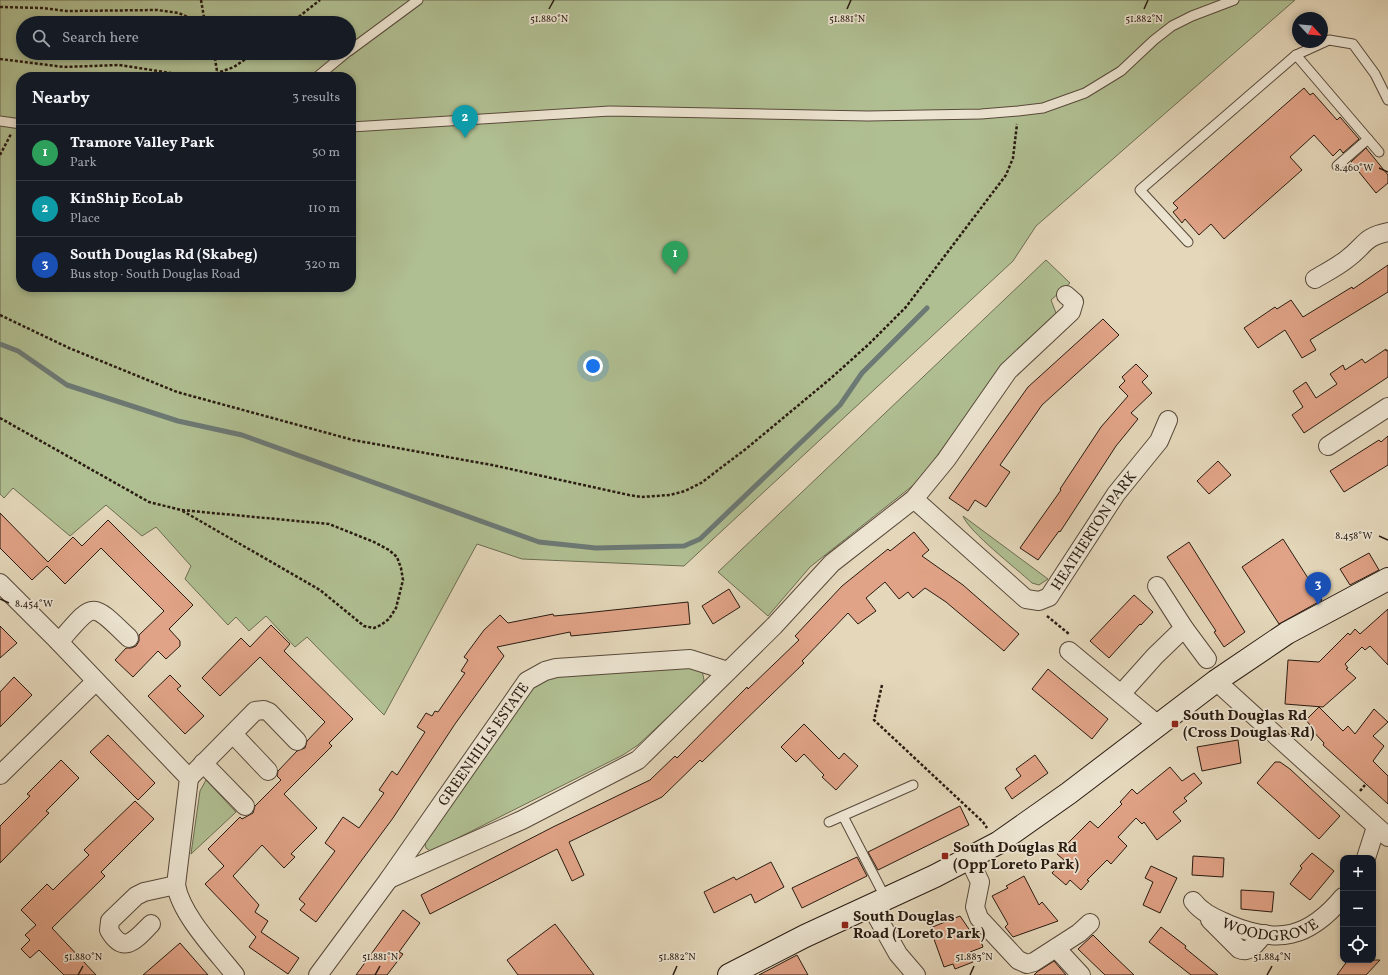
<!DOCTYPE html>
<html lang="en">
<head>
<meta charset="utf-8">
<style>
  body { margin:0; font-family:Vollkorn,serif; background:#20242c; color:#f1f3f6 }
  .controls { position:absolute; right:12px; bottom:12px; display:grid; overflow:hidden; border-radius:8px; box-shadow:0 2px 6px #0003 }
  .controls button { width:36px; height:36px; display:grid; place-items:center; padding:0; border:0; border-bottom:1px solid #363941; background:#171b24; color:#f1f3f6; font:20px sans-serif }
  .compass { position:absolute; left:1292px; top:12px; width:36px; height:36px; border-radius:50%; background:#171b24; box-shadow:0 2px 6px #0003; rotate:116deg }
  .you { position:absolute; left:593px; top:366px; width:14px; height:14px; margin:-10px; border:3px solid #fff; border-radius:50%; background:#1a73e8; box-shadow:0 0 0 6px #1a73e833 }
  .badge { display:grid; place-items:center; width:26px; height:26px; border-radius:50%; background:#2563eb; color:#fff; font-size:13px; font-weight:700 }
  .pin { position:absolute; translate:-50% -33px; filter:drop-shadow(0 1px 2px #0008) }
  .pin::after { content:''; position:absolute; top:21px; width:14px; height:12px; background:inherit; clip-path:polygon(0 0,100% 0,50% 100%) }
  .list { margin:0; padding:0; list-style:none }
  h2 { display:flex; justify-content:space-between; align-items:center; height:52px; margin:0; padding:0 16px; font-size:17px }
  h2 small { font-size:13px; font-weight:400; color:#9ea1a6 }
  .list li { display:grid; grid-template-columns:26px 1fr auto; gap:12px; align-items:center; box-sizing:border-box; height:56px; padding:0 16px; border-top:1px solid #363941 }
  .list b { display:block; font-size:15px; white-space:nowrap }
  .list p { margin:0; font-size:13px; white-space:nowrap; color:#9ea1a6 }
  .list em { font-size:13px; font-style:normal; color:#9ea1a6 }
  .icon { flex:none; width:22px; height:22px; fill:none; stroke:currentColor; stroke-width:2; stroke-linecap:round; stroke-linejoin:round }
  .map { position:relative; flex:none; width:1388px; height:975px; overflow:hidden }
  .search { position:absolute; background:#171b24; box-shadow:0 2px 6px #0003; left:16px; top:16px; width:340px; height:44px; display:flex; align-items:center; gap:10px; box-sizing:border-box; padding:0 14px; border-radius:22px; color:#9ea1a6; font-size:15px }
  .panel { position:absolute; background:#171b24; box-shadow:0 2px 6px #0003; left:16px; top:72px; width:340px; height:220px; border-radius:16px }
  .map>svg:first-child { display:block }
  .green { fill:#b0bf92; stroke:#6c6d52; fill-rule:evenodd }
  .lines { fill:none; stroke-linecap:round; stroke-linejoin:round }
  .stream { stroke:#6c7975; stroke-width:5 }
  .building { fill:#e1a387; stroke:#291b11 }
  .lane-casing { stroke:#584a3b; stroke-width:11 }
  .street-casing { stroke:#584a3b; stroke-width:20 }
  .secondary-casing { stroke:#291b11; stroke-width:24 }
  .path { stroke:#291b11; stroke-width:2.5; stroke-dasharray:3 2; stroke-linecap:butt }
  .lane { stroke:#ede5d2; stroke-width:9 }
  .street { stroke:#ede5d2; stroke-width:18 }
  .secondary { stroke:#ede5d2; stroke-width:22 }
  .ticks { fill:none; stroke:#291b11; stroke-width:1.5 }
  .poi-dot { fill:#8f2418; stroke:#ede5d2; stroke-width:1.5 }
  .labels { text-anchor:middle; stroke-width:3.5; stroke-linejoin:round; paint-order:stroke }
  .street-label { font-size:15px; fill:#291b11; stroke:#ede5d2 }
  .poi-label { font-size:15px; font-weight:bold; fill:#291b11; stroke:#ede5d2; text-anchor:start }
  .ticks-label { font-size:10px; text-anchor:middle; fill:#291b11; stroke:#ede5d2; stroke-width:3.5; stroke-linejoin:round; paint-order:stroke }
</style>
</head>
<body>
<div class="map">
<svg width="1388" height="975" viewBox="0 0 1388 975">
  <rect width="100%" height="100%" fill="#e4d7ba"/>
  <filter id="stains"><feTurbulence type="fractalNoise" baseFrequency=".005" numOctaves="4"/><feColorMatrix values="0 0 0 0 .2 0 0 0 0 .09 0 0 0 0 .02 0 0 0 .5 -.17"/></filter>
  <radialGradient id="worn" r=".72"><stop offset=".6" stop-color="#630" stop-opacity="0"/><stop offset="1" stop-color="#630" stop-opacity=".3"/></radialGradient>
  <g class="green">
    <path d="M0,0H1295L1036,226L1013,261L684,566L522,559L477,544L384,715L307,637L295,647L266,616L249,631L236,617L228,625L185,579L191,566L156,527L142,536L106,505L70,536L13,488L4,498L0,494ZM23,23H349V53H23ZM21,77H351V287H21Z"/>
    <polygon points="1046,260 1070,283 1051,300 1056,313 1054,320 997,373 924,474 911,487 810,567 768,616 718,572"/>
    <path d="M963,516L1048,579L1039,585L1032,583C1016,568 969,532 963,516Z"/>
    <polygon points="693,666 702,670 704,680 702,685 638,745 623,755 434,850 430,851 426,848 425,844 427,838 534,686 554,675"/>
    <polygon points="206,780 236,812 191,854 200,791"/>
  </g>
  <g class="lines">
    <polyline class="stream" points="0,344 18,351 67,385 178,421 242,435 539,542 596,548 684,546 700,539 840,405 862,373 927,308"/>
  </g>
  <g class="building">
    <polygon points="1304,88 1310,95 1313,93 1337,120 1340,117 1359,139 1343,153 1340,149 1333,156 1314,135 1290,157 1302,170 1224,239 1211,224 1199,235 1185,219 1182,223 1173,212 1178,208 1173,203"/>
    <polygon points="1366,148 1388,175 1388,183 1376,193 1351,162"/>
    <polygon points="1388,265 1388,292 1310,340 1316,350 1302,358 1285,330 1258,348 1244,328 1275,307 1277,309 1291,300 1303,317 1352,287 1353,289"/>
    <polygon points="1103,319 1119,335 1042,405 1000,465 1010,472 986,507 975,500 968,511 949,498 1028,387"/>
    <polygon points="1386,349 1386,351 1388,350 1388,377 1304,433 1292,415 1303,407 1293,391 1306,382 1316,398 1337,384 1330,374 1343,365 1345,370 1362,359 1365,363"/>
    <polygon points="1136,364 1148,376 1142,382 1152,393 1131,413 1138,419 1116,446 1060,532 1059,531 1038,560 1020,548 1061,490 1060,489 1101,427 1128,396 1119,387 1125,381 1122,377"/>
    <polygon points="1388,436 1388,465 1344,492 1330,471 1379,440 1381,442"/>
    <polygon points="1218,461 1231,475 1209,494 1197,481"/>
    <polygon points="0,513 48,562 73,537 82,546 108,520 193,605 169,629 180,641 180,646 166,659 158,651 133,677 115,660 126,648 131,648 136,646 139,641 139,635 164,611 101,548 65,584 47,566 32,580 0,548"/>
    <polygon points="914,532 929,550 922,556 963,585 1019,634 1004,651 946,602 925,588 913,598 908,592 899,599 885,582 866,598 876,611 858,624 848,613 802,661 804,663 702,762 700,760 662,797 569,842 584,875 572,881 557,849 430,914 421,895 553,827 650,780 675,756 677,758 747,687 748,689 799,640 795,636 842,586 888,549 890,551"/>
    <polygon points="1283,539 1322,600 1279,624 1242,567"/>
    <polygon points="1189,542 1245,632 1224,647 1214,632 1216,631 1167,557"/>
    <polygon points="1369,553 1379,570 1350,585 1340,569"/>
    <polygon points="729,589 740,607 713,624 702,606"/>
    <polygon points="1134,595 1153,612 1141,625 1140,624 1109,658 1090,641"/>
    <polygon points="688,602 690,624 571,636 570,632 497,647 504,656 455,724 393,818 316,922 300,910 305,904 299,899 335,851 325,843 343,817 359,828 384,793 379,790 392,771 397,775 425,732 417,727 426,713 432,716 435,711 438,712 465,673 461,671 468,660 464,657 484,630 500,615 508,623 553,614 554,616 585,613"/>
    <polygon points="1388,609 1388,665 1370,646 1365,650 1362,647 1345,664 1348,668 1346,669 1356,678 1323,707 1285,704 1288,660 1319,662 1348,633 1350,635 1355,629 1360,634"/>
    <polygon points="271,625 290,644 284,651 353,719 329,743 332,746 284,794 317,828 291,854 295,857 284,868 262,845 233,876 259,905 255,912 268,921 261,932 299,958 288,974 249,947 256,937 205,884 224,866 208,849 240,817 242,819 253,813 255,806 281,780 277,776 278,771 297,751 305,748 307,741 325,722 260,657 220,696 202,678 241,638 250,647"/>
    <polygon points="0,626 17,643 0,658"/>
    <polygon points="1048,669 1108,719 1092,739 1032,689"/>
    <polygon points="170,675 181,686 177,689 204,716 185,734 148,696"/>
    <polygon points="14,677 32,695 0,727 0,692"/>
    <polygon points="1319,707 1343,731 1348,726 1355,734 1374,709 1388,722 1373,736 1384,746 1373,761 1388,776 1388,804 1323,745 1324,743 1308,726 1310,725 1306,720"/>
    <polygon points="804,724 839,759 844,753 858,766 836,790 822,777 824,775 804,754 796,762 781,747"/>
    <polygon points="108,735 155,783 138,800 90,752"/>
    <polygon points="1238,740 1241,763 1202,771 1197,747"/>
    <polygon points="1035,755 1048,773 1012,799 1005,788 1021,776 1016,769"/>
    <polygon points="61,760 79,778 46,811 49,813 0,863 0,826 30,796 27,794"/>
    <polygon points="1275,762 1280,762 1290,769 1340,816 1319,839 1257,783"/>
    <polygon points="1170,767 1182,781 1194,773 1202,783 1184,798 1187,801 1173,812 1181,821 1157,840 1144,822 1142,824 1136,818 1118,837 1127,846 1111,864 1107,860 1087,880 1089,881 1081,890 1070,880 1066,885 1052,873 1064,860 1057,854 1090,821 1098,828 1122,804 1120,802 1132,789 1137,794"/>
    <polygon points="135,801 154,819 101,872 105,876 52,928 96,975 64,975 39,950 30,958 21,949 30,940 25,935 36,925 21,910 47,884 53,890 62,881 89,855 84,850"/>
    <polygon points="960,806 969,825 878,870 868,852"/>
    <polygon points="1312,853 1334,871 1310,900 1290,884 1302,868 1300,866"/>
    <polygon points="1193,856 1224,858 1223,877 1192,875"/>
    <polygon points="857,857 867,876 802,908 792,888"/>
    <polygon points="771,862 784,887 755,903 751,894 714,913 704,892 734,877 736,880"/>
    <polygon points="1151,866 1177,878 1160,913 1143,905 1153,882 1145,878"/>
    <polygon points="1024,876 1039,905 1042,902 1058,921 1013,937 1005,927 1008,924 992,896 1008,888 1006,886"/>
    <polygon points="1241,890 1274,892 1272,912 1241,909"/>
    <polygon points="403,910 420,923 399,952 403,954 387,975 356,975"/>
    <polygon points="960,916 973,935 978,933 983,947 970,952 973,962 955,969 953,964 944,967 930,928"/>
    <polygon points="555,924 594,975 518,975 507,960"/>
    <polygon points="1161,927 1186,946 1185,948 1218,975 1191,975 1149,942"/>
    <polygon points="1093,935 1111,953 1134,975 1105,975 1078,949"/>
    <polygon points="180,943 208,975 143,975"/>
    <polygon points="797,955 808,975 759,975"/>
    <polygon points="1348,960 1380,960 1366,975 1337,975"/>
    <polygon points="1054,961 1066,975 1034,975 1037,972"/>
  </g>
  <g class="lines">
    <defs>
      <g id="lane">
        <polyline points="349,51 418,0"/>
        <polyline points="1296,55 1379,152"/>
        <polyline points="317,77 346,53"/>
        <polyline points="0,121 21,124"/>
        <polyline points="351,127 610,111 868,116 981,114 1018,111 1043,108 1085,93 1121,71 1154,40 1172,26 1192,16 1234,0"/>
        <polyline points="1337,166 1368,139"/>
        <polyline points="1188,242 1140,190 1296,55 1329,40 1353,44 1375,74 1388,100"/>
        <polyline points="843,816 886,899"/>
        <polyline points="829,822 913,785"/>
      </g>
      <g id="street">
        <path d="M1315,279C1325,273 1337,267 1347,259C1365,246 1363,237 1388,232"/>
        <polyline points="1328,446 1388,407"/>
        <path id="s1" d="M914,499L1026,599L1039,601L1049,597L1116,494L1159,441L1168,420"/>
        <path d="M0,583L59,642L189,778L176,885C181,915 217,952 235,975"/>
        <polyline points="1157,586 1184,628 1207,659"/>
        <path d="M59,642C94,602 90,600 129,638"/>
        <polyline points="1069,651 1158,725"/>
        <polyline points="1216,681 1388,837"/>
        <polyline points="1121,694 1155,656 1184,628"/>
        <polyline points="233,734 268,771"/>
        <polyline points="203,763 245,806"/>
        <polyline points="0,775 96,681"/>
        <polyline points="189,778 255,711 264,710 269,712 297,741"/>
        <polyline points="1366,858 1376,827"/>
        <polyline points="969,859 980,882 975,907 979,918 1018,960 1027,964 1034,962 1079,933 1090,923"/>
        <polyline points="389,879 522,820 638,760 774,626 832,563 914,499 946,460 1008,371 1071,312 1074,302 1066,295"/>
        <path id="s2" d="M1193,901C1202,913 1215,918 1228,924C1278,945 1309,938 1343,897"/>
        <polyline points="871,906 898,954 916,975"/>
        <path d="M1210,920L1239,949C1250,954 1257,942 1264,934"/>
        <path d="M151,924C136,939 124,956 109,930L110,921L136,896L144,892L176,885"/>
        <polyline points="1056,948 1081,975"/>
        <path id="s3" d="M318,975L389,879L527,681L545,671L556,668L690,659L728,671"/>
      </g>
      <polyline id="secondary" points="729,975 805,936 935,876 998,843 1069,793 1216,681 1287,633 1388,579"/>
    </defs>
    <use href="#lane" class="lane-casing"/>
    <use href="#street" class="street-casing"/>
    <use href="#secondary" class="secondary-casing"/>
    <g class="path">
      <polyline points="201,0 205,23"/>
      <polyline points="0,7 42,8 67,11 157,10 179,13 200,23"/>
      <polyline points="291,23 320,0"/>
      <polyline points="214,53 218,77"/>
      <polyline points="0,59 64,67 119,65 197,77"/>
      <polyline points="206,77 234,67 254,53"/>
      <polyline points="0,155 11,134"/>
      <polyline points="0,315 69,348 177,392 353,440 492,465 629,495 641,497 670,495 685,491 701,483 747,448 830,379 869,344 906,307 1006,175 1013,158 1017,124"/>
      <polyline points="0,418 149,502 181,510 329,524 374,542 389,550 397,557 401,568 403,580 396,608 389,619 381,625 374,628 364,626 320,590 181,510"/>
      <polyline points="1047,616 1069,634"/>
      <polyline points="882,685 874,720 983,822 987,828"/>
      <polyline points="1303,738 1310,731"/>
      <polyline points="1360,791 1365,785"/>
    </g>
    <use href="#lane" class="lane"/>
    <use href="#street" class="street"/>
    <use href="#secondary" class="secondary"/>
  </g>
  <path class="ticks" d="M549,9L554,0M847,9L851,0M1144,9L1148,0M1379,168L1388,172M1379,536L1388,540M0,599L9,603M78,975L83,966M375,975L380,966M673,975L677,966M970,975L974,966M1267,975L1272,966"/>
  <g class="poi-dot">
    <rect x="1171" y="720" width="8" height="8" rx="2"/>
    <rect x="941" y="852" width="8" height="8" rx="2"/>
    <rect x="841" y="921" width="8" height="8" rx="2"/>
  </g>
  <g class="labels">
    <g class="street-label">
      <text dy="5" stroke="none"><textPath href="#s1" startOffset="254">HEATHERTON PARK</textPath></text>
      <text dy="5" stroke="none"><textPath href="#s3" startOffset="284">GREENHILLS ESTATE</textPath></text>
      <text dy="5" stroke="none"><textPath href="#s2" startOffset="86">WOODGROVE</textPath></text>
    </g>
    <g class="poi-label">
      <text x="1183" y="720">South Douglas Rd<tspan x="1183" dy="17">(Cross Douglas Rd)</tspan></text>
      <text x="953" y="852">South Douglas Rd<tspan x="953" dy="17">(Opp Loreto Park)</tspan></text>
      <text x="853" y="921">South Douglas<tspan x="853" dy="17">Road (Loreto Park)</tspan></text>
    </g>
  </g>
  <g class="ticks-label">
    <text x="549" y="22">51.880°N</text>
    <text x="847" y="22">51.881°N</text>
    <text x="1144" y="22">51.882°N</text>
    <text x="1354" y="171">8.460°W</text>
    <text x="1354" y="539">8.458°W</text>
    <text x="34" y="607">8.454°W</text>
    <text x="83" y="960">51.880°N</text>
    <text x="380" y="960">51.881°N</text>
    <text x="677" y="960">51.882°N</text>
    <text x="974" y="960">51.883°N</text>
    <text x="1272" y="960">51.884°N</text>
  </g>
  <rect width="100%" height="100%" filter="url(#stains)"/>
  <rect width="100%" height="100%" fill="url(#worn)"/>
</svg>
<div class="controls">
<button>+</button>
<button>−</button>
<button><svg class="icon" aria-label="locate" viewBox="0 0 24 24"><circle cx="12" cy="12" r="6"/><path d="M12 2v4M12 18v4M2 12h4M18 12h4"/></svg></button>
</div>
<svg class="compass" viewBox="-18 -18 36 36"><path d="M0-13l5 13h-10z" fill="#e53935"/><path d="M0 13l5-13h-10z" fill="#9ea1a6"/></svg>
<div class="you"></div>
<div class="pin badge" style="left:675px;top:274px;background:#2e9e5b">1</div>
<div class="pin badge" style="left:465px;top:138px;background:#0f9aa8">2</div>
<div class="pin badge" style="left:1318px;top:605px;background:#1a4fb4">3</div>
<div class="search"><svg class="icon" aria-label="search" viewBox="0 0 24 24"><circle cx="10" cy="10" r="6"/><path d="M15 15l6 6"/></svg>Search here</div>
<section class="panel">
<h2>Nearby<small>3 results</small></h2>
<ul class="list">
<li><span class="badge" style="background:#2e9e5b">1</span><div><b>Tramore Valley Park</b><p>Park</p></div><em>50 m</em></li>
<li><span class="badge" style="background:#0f9aa8">2</span><div><b>KinShip EcoLab</b><p>Place</p></div><em>110 m</em></li>
<li><span class="badge" style="background:#1a4fb4">3</span><div><b>South Douglas Rd (Skabeg)</b><p>Bus stop · South Douglas Road</p></div><em>320 m</em></li>
</ul>
</section>
</div>
</body>
</html>
